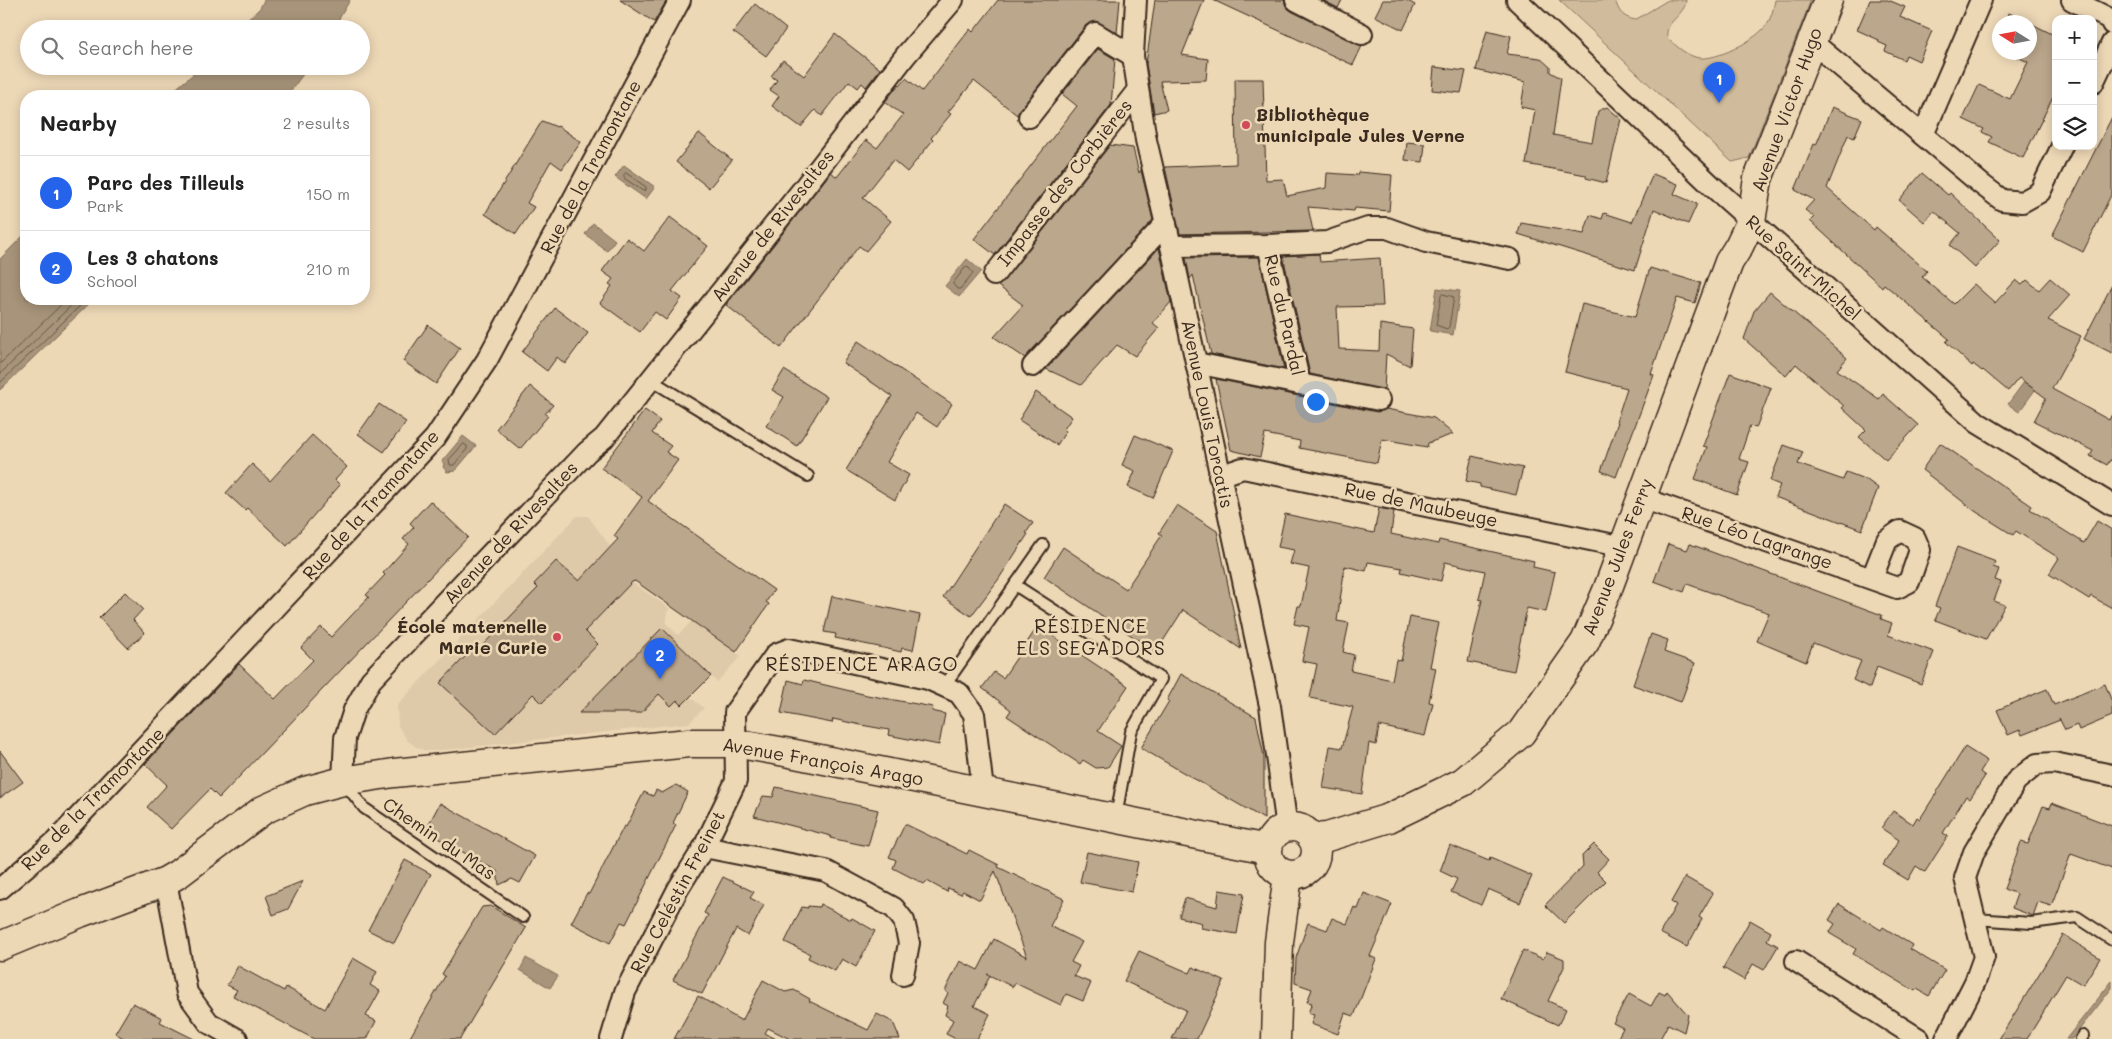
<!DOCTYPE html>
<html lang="en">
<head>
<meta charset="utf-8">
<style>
  body { margin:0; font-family:Mali,sans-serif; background:#f2f2f2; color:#222 }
  .controls { position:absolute; right:15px; top:15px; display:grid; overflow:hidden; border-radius:10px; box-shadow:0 2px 12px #0003 }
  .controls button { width:45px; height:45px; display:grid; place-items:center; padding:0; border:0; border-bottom:1px solid #e0e0e0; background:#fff; color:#222; font:25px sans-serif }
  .compass { position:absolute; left:1992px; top:15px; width:45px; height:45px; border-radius:50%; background:#fff; box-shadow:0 2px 12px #0003; rotate:281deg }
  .you { position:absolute; left:1315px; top:401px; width:18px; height:18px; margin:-12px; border:4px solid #fff; border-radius:50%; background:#1a73e8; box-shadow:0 0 0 8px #1a73e833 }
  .badge { display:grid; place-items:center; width:32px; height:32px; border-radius:50%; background:#2563eb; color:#fff; font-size:16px; font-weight:700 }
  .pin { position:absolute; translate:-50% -41px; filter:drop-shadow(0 1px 2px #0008) }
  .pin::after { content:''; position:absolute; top:26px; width:18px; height:15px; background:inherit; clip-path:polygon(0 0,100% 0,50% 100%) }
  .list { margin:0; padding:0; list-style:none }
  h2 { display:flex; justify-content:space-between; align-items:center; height:65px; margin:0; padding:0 20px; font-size:21px }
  h2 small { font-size:16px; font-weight:400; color:#767676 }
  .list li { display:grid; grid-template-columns:32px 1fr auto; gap:15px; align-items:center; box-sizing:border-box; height:75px; padding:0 20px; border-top:1px solid #e0e0e0 }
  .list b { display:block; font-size:19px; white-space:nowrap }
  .list p { margin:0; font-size:16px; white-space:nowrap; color:#767676 }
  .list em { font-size:16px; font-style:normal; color:#767676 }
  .icon { flex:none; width:28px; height:28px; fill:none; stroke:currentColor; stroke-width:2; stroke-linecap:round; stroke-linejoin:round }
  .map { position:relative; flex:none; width:2112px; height:1039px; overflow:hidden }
  .search { position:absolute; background:#fff; box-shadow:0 2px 12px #0003; left:20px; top:20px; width:350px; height:55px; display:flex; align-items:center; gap:12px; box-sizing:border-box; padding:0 18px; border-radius:28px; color:#767676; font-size:19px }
  .panel { position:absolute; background:#fff; box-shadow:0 2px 12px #0003; left:20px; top:90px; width:350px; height:215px; border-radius:20px }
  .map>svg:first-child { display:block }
  .built { fill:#dec9a9 }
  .green { fill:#d0bc9d; stroke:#86735e }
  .water { fill:#a7947a; stroke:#7c6a55 }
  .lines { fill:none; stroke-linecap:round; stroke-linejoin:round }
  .shore { stroke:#665443; stroke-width:1 }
  .building { fill:#bba78c; stroke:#3b2a1e }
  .service-casing { stroke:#3b2a1e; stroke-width:14 }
  .minor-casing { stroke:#3b2a1e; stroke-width:24 }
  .secondary-casing { stroke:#3b2a1e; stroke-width:31 }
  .service { stroke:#edd8b6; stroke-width:10 }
  .minor { stroke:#edd8b6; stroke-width:20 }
  .secondary { stroke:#edd8b6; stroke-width:28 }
  .poi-dot { fill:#d1495b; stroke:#edd8b6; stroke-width:2 }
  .labels { text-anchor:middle; stroke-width:5; stroke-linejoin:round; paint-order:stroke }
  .street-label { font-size:18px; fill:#3b2a1e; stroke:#edd8b6 }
  .poi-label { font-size:18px; font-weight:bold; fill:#3b2a1e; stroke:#edd8b6; text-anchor:start }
  .neighbourhood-label { font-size:19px; letter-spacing:1px; fill:#3b2a1e; stroke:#edd8b6 }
</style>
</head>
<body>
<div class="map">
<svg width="2112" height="1039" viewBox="0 0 2112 1039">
  <rect width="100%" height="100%" fill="#edd8b6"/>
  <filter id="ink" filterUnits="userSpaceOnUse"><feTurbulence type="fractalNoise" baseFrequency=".02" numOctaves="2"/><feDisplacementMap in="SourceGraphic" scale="10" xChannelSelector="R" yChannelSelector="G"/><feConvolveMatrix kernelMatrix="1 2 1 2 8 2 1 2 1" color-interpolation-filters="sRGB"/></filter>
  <g filter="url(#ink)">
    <polygon class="built" points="577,516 588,516 616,554 641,571 633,583 669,608 666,623 678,635 694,619 700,627 741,656 717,682 711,676 690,697 704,708 689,723 435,751 426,751 416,747 407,740 398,726 397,705"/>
    <path class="green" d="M1559,0H1615C1619,12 1622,17 1635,20L1668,0H1686C1685,16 1665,20 1667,37C1675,45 1683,53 1695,57C1712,63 1749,43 1761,31C1770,23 1773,12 1775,0H1811L1749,158L1732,162Z"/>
    <g class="water">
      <polygon points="264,0 350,0 333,29 238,29 260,8"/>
      <polygon points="203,66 309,66 287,96 167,96"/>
      <polygon points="624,165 655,187 646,199 615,177"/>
      <polygon points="593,223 615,240 607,251 585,234"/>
      <polygon points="26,233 26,299 94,299 0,390 0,259"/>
      <polygon points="967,259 981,271 959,297 945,286"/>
      <polygon points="1437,288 1460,291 1453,335 1430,331"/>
      <polygon points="2024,382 2035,390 2019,412 2008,404"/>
      <polygon points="463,436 476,446 455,471 447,472 443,467 444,464 442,461"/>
      <polygon points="526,958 558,976 550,988 520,970"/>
      <polygon points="2112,981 2112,988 2072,1039 2066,1039"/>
    </g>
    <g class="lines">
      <g class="shore">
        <polygon points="626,173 646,187 646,190 643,191 624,178 624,175"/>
        <polygon points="966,267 969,268 973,273 960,289 957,289 953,284"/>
        <polygon points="1443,294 1454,297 1449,327 1447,329 1436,325 1441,296"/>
        <polyline points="0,364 67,299"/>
        <polyline points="0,374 78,299"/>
        <polyline points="0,383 87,299"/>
        <polygon points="464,444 467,446 467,449 454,465 450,465 449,460"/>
      </g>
    </g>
    <g class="building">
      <polygon points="620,0 667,0 654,22"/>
      <polygon points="998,0 1120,0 1117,33 1096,21 1086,25 1020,110 1017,115 974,81 948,112 951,114 931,138 933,140 907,172 893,160 863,198 891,221 866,251 859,246 781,348 726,305 831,172 837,177 866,140 877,148 903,115 885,102 899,84 900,85 906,78 922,91 970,29 973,32"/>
      <polygon points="1155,0 1204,0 1182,55 1208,59 1206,80 1160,81 1167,110 1154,113 1146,64"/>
      <polygon points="1213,0 1284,0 1286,6 1291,11 1362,46 1353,65"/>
      <polygon points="1322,0 1342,0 1338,8"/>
      <polygon points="1383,0 1406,0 1415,5 1403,30 1375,16"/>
      <polygon points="1870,0 1888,0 1905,7 1900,17 1932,31 1919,61 1906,55 1904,60 1885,51 1887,46 1878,42 1879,40 1857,30"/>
      <polygon points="755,4 786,29 766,56 733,32"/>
      <polygon points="2009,13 2028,22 2005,22"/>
      <polygon points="2030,23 2056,36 2056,91 2023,158 1989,142 1992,137 1982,132 1984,129 1963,119 1979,85 2010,99 2028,62 2007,52 2030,52"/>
      <polygon points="1487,30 1511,36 1507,54 1540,58 1550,67 1550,72 1561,78 1553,135 1592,142 1598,111 1607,107 1621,119 1606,183 1586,178 1586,175 1526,164 1535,110 1521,107 1525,82 1476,70"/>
      <polygon points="835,34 880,69 866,87 862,83 858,88 849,81 822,116 815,110 801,127 772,106 779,96 770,90 777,80 771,76 783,60 804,76"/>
      <polygon points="1098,49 1115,59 1111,105 995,255 974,239 1077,106 1062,94"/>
      <polygon points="1434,67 1466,71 1461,93 1432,90"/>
      <polygon points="1235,79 1263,79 1266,180 1283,179 1287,196 1326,188 1327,173 1357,175 1358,172 1392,175 1389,211 1355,208 1354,211 1308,207 1313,231 1180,234 1165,167 1236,164"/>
      <polygon points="1832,107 1862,119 1854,138 1848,135 1827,188 1874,230 1876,227 1927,271 1922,277 1954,304 1974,284 1995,303 2016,280 2022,285 2027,280 2039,290 2050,278 2070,295 2048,320 2081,336 2052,389 2109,420 2112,414 2112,461 2110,460 2107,465 2090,456 2093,451 2034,421 2046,398 2019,378 2008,391 1983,370 1982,371 1973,364 1972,366 1946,342 1949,339 1884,284 1882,287 1810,221 1814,217 1805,210 1814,200 1795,190 1814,144 1816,145"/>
      <polygon points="2112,117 2112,193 2083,252 2052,236"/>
      <polygon points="542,121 557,127 558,126 581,142 562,169 551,161 527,203 534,207 516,234 485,214"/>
      <polygon points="699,133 732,160 709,188 676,162"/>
      <polygon points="1407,142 1425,144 1423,162 1405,160"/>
      <polygon points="1110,145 1133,148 1139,173 1141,170 1153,220 1025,358 994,337 1023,305 998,286 1003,282"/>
      <polygon points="1922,173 1948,195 1950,193 2000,240 1975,268 1950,245 1960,233 1934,211 1924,222 1899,200"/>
      <polygon points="1653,174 1678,184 1674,194 1697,204 1688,224 1654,209 1635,270 1518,234 1521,223 1584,234 1590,215 1602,219 1604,213 1632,222"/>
      <polygon points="670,217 708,246 672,291 682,298 666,320 655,312 640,332 600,303 612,286 609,284 613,279 602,271 627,238 644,251"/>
      <polygon points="1159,248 1171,302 1153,323 1159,328 1135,356 1117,345 1081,385 1046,369"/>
      <polygon points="1319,254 1320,262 1380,258 1383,306 1337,307 1339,349 1379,351 1380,324 1413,329 1410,366 1386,354 1384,390 1310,374 1283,256"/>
      <polygon points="1259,257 1284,369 1211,354 1193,275 1190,279 1186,258"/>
      <polygon points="1650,268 1701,283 1695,303 1677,298 1651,374 1654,375 1616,477 1601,471 1618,422 1616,422 1627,388 1565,372 1582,304 1635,317"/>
      <polygon points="2112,285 2112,353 2084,339"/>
      <polygon points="1770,292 1847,358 1837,370 1879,399 1883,394 1918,425 1886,460 1859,437 1866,430 1842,408 1844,406 1796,364 1786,376 1744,339 1754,311"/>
      <polygon points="555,308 588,333 565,364 557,357 547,371 522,352"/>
      <polygon points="428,325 460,348 436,384 403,361"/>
      <polygon points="858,341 952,404 937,427 916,413 887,462 909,475 895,500 846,470 892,396 843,363"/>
      <polygon points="784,370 827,397 797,446 766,426 784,397 772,390"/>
      <polygon points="1730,373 1771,388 1756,428 1750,426 1739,459 1749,462 1737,495 1695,479 1707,447 1703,446"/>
      <polygon points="1216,379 1377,412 1386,409 1434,418 1453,434 1428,443 1427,447 1382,439 1377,463 1299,448 1300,441 1265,434 1260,457 1231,450"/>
      <polygon points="530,386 553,405 545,414 548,416 520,449 496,429"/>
      <polygon points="1036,392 1072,417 1064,429 1066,431 1057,445 1019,420"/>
      <polygon points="379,404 406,422 384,452 358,434"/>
      <polygon points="645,410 660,421 652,433 671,446 666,452 678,460 648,501 774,590 766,602 769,604 736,652 635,581 632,582 585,631 598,644 542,703 533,694 495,734 440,683 478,643 481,647 538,588 534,584 556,561 579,581 618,539 614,536 642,497 601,468"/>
      <polygon points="312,435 347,467 335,480 340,485 287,546 247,508 245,510 226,493 252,464 270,481"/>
      <polygon points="1135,435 1173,451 1153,498 1128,487 1135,471 1122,465"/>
      <polygon points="1940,443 2032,506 2030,509 2084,543 2097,521 2112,530 2112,608 2091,596 2089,599 2049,574 2059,558 2016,531 2013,535 1975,511 1922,470"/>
      <polygon points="1784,445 1803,452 1798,464 1843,480 1846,472 1867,480 1878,488 1862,530 1775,497 1780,485 1770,481"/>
      <polygon points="1472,456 1523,468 1516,495 1480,487 1480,484 1466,481"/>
      <polygon points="430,501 468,537 219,798 210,789 171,829 147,807 167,785 145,764 239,664 275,699 313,660 301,648 321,627 331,637 369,597 366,595 385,575 383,573 409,544 403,539 414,527 410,523"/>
      <polygon points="1004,504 1033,523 1026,533 1028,534 998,580 971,616 943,597"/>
      <polygon points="1177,505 1217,531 1241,649 1183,610 1156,652 1044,577 1063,547 1126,589 1162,535 1159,533"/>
      <polygon points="1379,508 1394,511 1391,534 1438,544 1439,540 1534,561 1533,567 1555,572 1546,612 1527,608 1514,671 1468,662 1482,600 1479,599 1485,571 1445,562 1441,581 1401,572 1402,568 1368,562 1366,571 1345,566 1337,621 1349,623 1343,652 1354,655 1351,671 1392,680 1396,660 1401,661 1410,617 1439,623 1430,667 1436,668 1429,702 1433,703 1425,736 1379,726 1376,745 1369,743 1362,794 1323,788 1330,746 1342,748 1353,707 1310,698 1317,664 1302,661 1309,627 1294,624 1298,606 1301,606 1309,568 1290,564 1294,550 1278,547 1285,514 1374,533"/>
      <polygon points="1668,544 1687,550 1690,544 1882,615 1881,619 1892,623 1888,635 1934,652 1921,684 1877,667 1870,688 1853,680 1861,661 1813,643 1806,662 1757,641 1769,613 1687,584 1684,592 1654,581"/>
      <polygon points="1957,547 1996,562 1993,567 1999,569 1995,580 2001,582 1994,601 2005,605 1986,639 1935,620 1940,608 1935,606"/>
      <polygon points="125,592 143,609 133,620 145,633 128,648 99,618"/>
      <polygon points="832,596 920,615 913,650 902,648 901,652 879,647 835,638 836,634 824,632"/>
      <polygon points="1038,626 1128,686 1098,731 1121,746 1108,767 1096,768 1083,760 1080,764 1007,716 1011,710 982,688 994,672 1003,678"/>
      <polygon points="662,628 711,676 682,705 677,700 671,706 659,694 641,713 579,713"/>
      <polygon points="1651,634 1668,640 1664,652 1695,663 1681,702 1633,685"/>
      <polygon points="1181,674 1256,717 1264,757 1264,819 1141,748 1169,701 1167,700"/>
      <polygon points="788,680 803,684 804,680 867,695 933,707 932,711 945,714 939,745 888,735 889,730 861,725 833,719 832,723 781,713"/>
      <polygon points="2105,684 2112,702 2112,716 2079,730 2077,725 2065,730 2059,718 2060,720 2022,735 2020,730 2008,735 1997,710 2047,689 2054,705"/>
      <polygon points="1965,747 1987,761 1980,772 1985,776 1970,799 1966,796 1943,833 1948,836 1925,872 1916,866 1908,880 1883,865 1899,840 1881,828 1893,811 1913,824 1917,817 1920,819"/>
      <polygon points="0,751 23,782 0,798"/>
      <polygon points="676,785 688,792 673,823 676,825 626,924 621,922 610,943 571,923 587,893 589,894 624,826 626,827 644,792 653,796 656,790 662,793"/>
      <polygon points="776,787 878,810 868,846 830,838 831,836 754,816 763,796 773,797"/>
      <polygon points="440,803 535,856 520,883 512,879 499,885 497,871 425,831"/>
      <polygon points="2052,803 2112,826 2112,869 2071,854 2051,906 2038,902 2033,916 2012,908 2017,894 2004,889 2021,842 2028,844 2043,806 2050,808"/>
      <polygon points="905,824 967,854 969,850 999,865 998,867 1064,899 1050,926 1082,942 1071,962 1079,966 1074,976 1091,983 1083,1001 1066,994 1061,1005 1015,983 1013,987 987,974 990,976 974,1006 990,1014 977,1039 956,1039 946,1034 953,1020 945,1015 948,1006 943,1003 948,993 945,991 960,961 978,970 994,939 1027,957 995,871 980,900 963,891 961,894 948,888 947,892 927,881 924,884 893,868 896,860 889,857"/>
      <polygon points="1594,844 1609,859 1597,872 1606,881 1564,923 1545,905 1583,866 1582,856"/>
      <polygon points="1450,845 1489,861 1490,858 1532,876 1520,903 1488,889 1481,905 1451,892 1457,879 1440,871"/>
      <polygon points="1087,852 1138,862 1132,892 1080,882"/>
      <polygon points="405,860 431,874 394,943 368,930"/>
      <polygon points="723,877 754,892 750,898 764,905 748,936 736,929 702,994 673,980 708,915 704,913"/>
      <polygon points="1685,877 1713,893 1699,917 1702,919 1687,947 1660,933 1676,905 1671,902"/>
      <polygon points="303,881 288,909 273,915 266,896"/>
      <polygon points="1219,890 1244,894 1237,934 1201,928 1202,923 1179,917 1185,898 1217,907"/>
      <polygon points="1364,893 1392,904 1370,956 1376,959 1354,1016 1345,1013 1338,1034 1311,1024 1314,1015 1308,1013 1312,1003 1307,1002 1312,989 1295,983 1296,958 1308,923 1327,930 1332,918 1347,924 1354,907 1358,909"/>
      <polygon points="820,904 851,920 852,918 875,931 856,967 842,959 835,971 808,958 810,954 785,942 802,907 808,908 808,906 819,907"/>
      <polygon points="1839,904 1881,930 1883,927 1912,945 1910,949 1945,970 1929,996 1917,989 1915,991 1853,954 1856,949 1829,933 1835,924 1829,920"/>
      <polygon points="491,906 526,928 460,1039 409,1039 445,976 442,974 482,907"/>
      <polygon points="1750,920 1771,932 1767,940 1778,946 1764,970 1753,964 1744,980 1723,968"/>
      <polygon points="2063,935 2100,958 2083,985 2066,975 2027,1039 1999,1039"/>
      <polygon points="1523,950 1543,959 1547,952 1564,959 1564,967 1548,1001 1566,1009 1558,1025 1501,999"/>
      <polygon points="1139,951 1190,973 1193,967 1224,981 1197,1039 1172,1039 1186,1010 1124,981"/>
      <polygon points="353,958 377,972 370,985 380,991 366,1016 376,1021 367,1039 314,1039 233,996 237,990 227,985 238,966 284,991 286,987 325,1009"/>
      <polygon points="763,980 785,992 794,990 810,999 809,1001 868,1030 877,1014 893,1022 900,1039 790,1039 768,1028 765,1033 776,1039 674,1039 698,996 742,1021"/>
      <polygon points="1667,991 1688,1015 1684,1032 1668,1024 1660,1039 1617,1039 1623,1028 1613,1023 1629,994 1651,1006 1659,992 1665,995"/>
      <polygon points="133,1003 162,1018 160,1022 194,1039 125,1039 115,1033"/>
    </g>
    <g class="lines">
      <defs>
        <g id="service">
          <polyline points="651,380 808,476"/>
          <polyline points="1015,585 1161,679 1131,732 1116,817"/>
          <polyline points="945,685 1043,545"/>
          <polyline points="345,784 364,808 523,917"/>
          <polyline points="1976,919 2031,923 2077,917 2112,940"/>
          <polyline points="2081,1039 2083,1036"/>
        </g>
        <g id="minor">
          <polyline points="1136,0 1133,56 1146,140 1171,246 1270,706 1287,828"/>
          <polyline points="1296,0 1362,34"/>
          <polyline points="1517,0 1712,186 1978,423 2112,505"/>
          <polyline points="2072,0 2110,19 2112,24"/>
          <polyline points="1812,42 1981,184 2002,200 2022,202 2040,192 2062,146"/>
          <polyline points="2093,83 2112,43"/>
          <polyline points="1029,117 1095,33 1133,56"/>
          <polyline points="1923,135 1981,0"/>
          <polyline points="1268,245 1300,384"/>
          <polyline points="1171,246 1268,245 1327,242 1368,228 1387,228 1426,242 1510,259"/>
          <polyline points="994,275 1137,91"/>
          <polyline points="1196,363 1379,400"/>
          <polyline points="1033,366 1166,223"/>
          <polyline points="1219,476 1243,468 1624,547"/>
          <polyline points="1642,498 1897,588 1909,582 1920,550 1915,538 1900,531 1887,540 1872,578"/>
          <polyline points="343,781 345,738 354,710 371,680 587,452 604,438 803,189 906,55 953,0"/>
          <polyline points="704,847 826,871 894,908 904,921 909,943 903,975"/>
          <polyline points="166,881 187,993 209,1023 237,1039"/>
          <polyline points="0,889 56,841 435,438 487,360 680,0"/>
          <polyline points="1796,961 1919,1039"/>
          <polyline points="611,1039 625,992 678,889 704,847 736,781 735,712 776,654 789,649 928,679 959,693 974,714 983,790"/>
          <polyline points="1946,1039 1975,982 1984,957 1965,878 1974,852 2016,781 2037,764 2054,763 2112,775"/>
        </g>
        <g id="secondary">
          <circle cx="1292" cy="851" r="24"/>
          <polyline points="1312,838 1327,837 1389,818 1463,782 1521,733 1585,642 1607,591 1729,262 1739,246 1751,221 1758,179 1828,0"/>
          <polyline points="0,946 80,913 166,881 178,874 263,810 305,791 343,781 394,773 689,743 734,743 785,752 1267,849"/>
          <polyline points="1276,1039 1279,942 1288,875"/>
        </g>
      </defs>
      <use href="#service" class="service-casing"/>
      <use href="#minor" class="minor-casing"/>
      <use href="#secondary" class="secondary-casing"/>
      <use href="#service" class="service"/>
      <use href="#minor" class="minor"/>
      <use href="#secondary" class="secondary"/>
    </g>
  </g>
  <g class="poi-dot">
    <circle cx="1246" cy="125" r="5"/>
    <circle cx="557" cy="637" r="5"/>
  </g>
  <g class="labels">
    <g class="street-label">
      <text transform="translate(1787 110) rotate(-70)" y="6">Avenue Victor Hugo</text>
      <text transform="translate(591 167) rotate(-62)" y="6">Rue de la Tramontane</text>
      <text transform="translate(1065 183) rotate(-52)" y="6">Impasse des Corbières</text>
      <text transform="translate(773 226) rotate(-52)" y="6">Avenue de Rivesaltes</text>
      <text transform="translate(1803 268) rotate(42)" y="6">Rue Saint-Michel</text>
      <text transform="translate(1284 315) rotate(77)" y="6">Rue du Pardal</text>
      <text transform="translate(1207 414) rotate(78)" y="6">Avenue Louis Torcatis</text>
      <text transform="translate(371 505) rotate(-48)" y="6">Rue de la Tramontane</text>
      <text transform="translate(1421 505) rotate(12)" y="6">Rue de Maubeuge</text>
      <text transform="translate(511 533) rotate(-47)" y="6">Avenue de Rivesaltes</text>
      <text transform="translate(1757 538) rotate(19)" y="6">Rue Léo Lagrange</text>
      <text transform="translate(1618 557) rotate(-69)" y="6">Avenue Jules Ferry</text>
      <text transform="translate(823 762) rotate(10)" y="6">Avenue François Arago</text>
      <text transform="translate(93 799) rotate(-45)" y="6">Rue de la Tramontane</text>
      <text transform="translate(439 839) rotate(34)" y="6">Chemin du Mas</text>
      <text transform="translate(678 892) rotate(-62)" y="6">Rue Celéstin Freinet</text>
    </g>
    <g class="poi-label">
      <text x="1256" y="121">Bibliothèque<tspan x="1256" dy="21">municipale Jules Verne</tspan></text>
      <text x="547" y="633" text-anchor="end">École maternelle<tspan x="547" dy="21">Marie Curie</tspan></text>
    </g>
    <g class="neighbourhood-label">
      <text x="1091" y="633">RÉSIDENCE<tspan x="1091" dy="22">ELS SEGADORS</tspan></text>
      <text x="862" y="671">RÉSIDENCE ARAGO</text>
    </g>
  </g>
</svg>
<div class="controls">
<button>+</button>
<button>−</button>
<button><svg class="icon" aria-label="layers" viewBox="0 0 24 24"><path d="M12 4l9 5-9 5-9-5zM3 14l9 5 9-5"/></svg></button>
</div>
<svg class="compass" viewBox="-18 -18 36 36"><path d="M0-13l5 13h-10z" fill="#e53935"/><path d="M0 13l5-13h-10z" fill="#767676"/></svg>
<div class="you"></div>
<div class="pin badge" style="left:1719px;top:103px">1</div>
<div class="pin badge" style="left:660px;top:679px">2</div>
<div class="search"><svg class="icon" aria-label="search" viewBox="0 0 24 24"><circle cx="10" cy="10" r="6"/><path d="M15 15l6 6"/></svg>Search here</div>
<section class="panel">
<h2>Nearby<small>2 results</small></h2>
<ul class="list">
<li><span class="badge">1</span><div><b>Parc des Tilleuls</b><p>Park</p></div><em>150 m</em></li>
<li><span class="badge">2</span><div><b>Les 3 chatons</b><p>School</p></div><em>210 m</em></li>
</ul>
</section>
</div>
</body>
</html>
